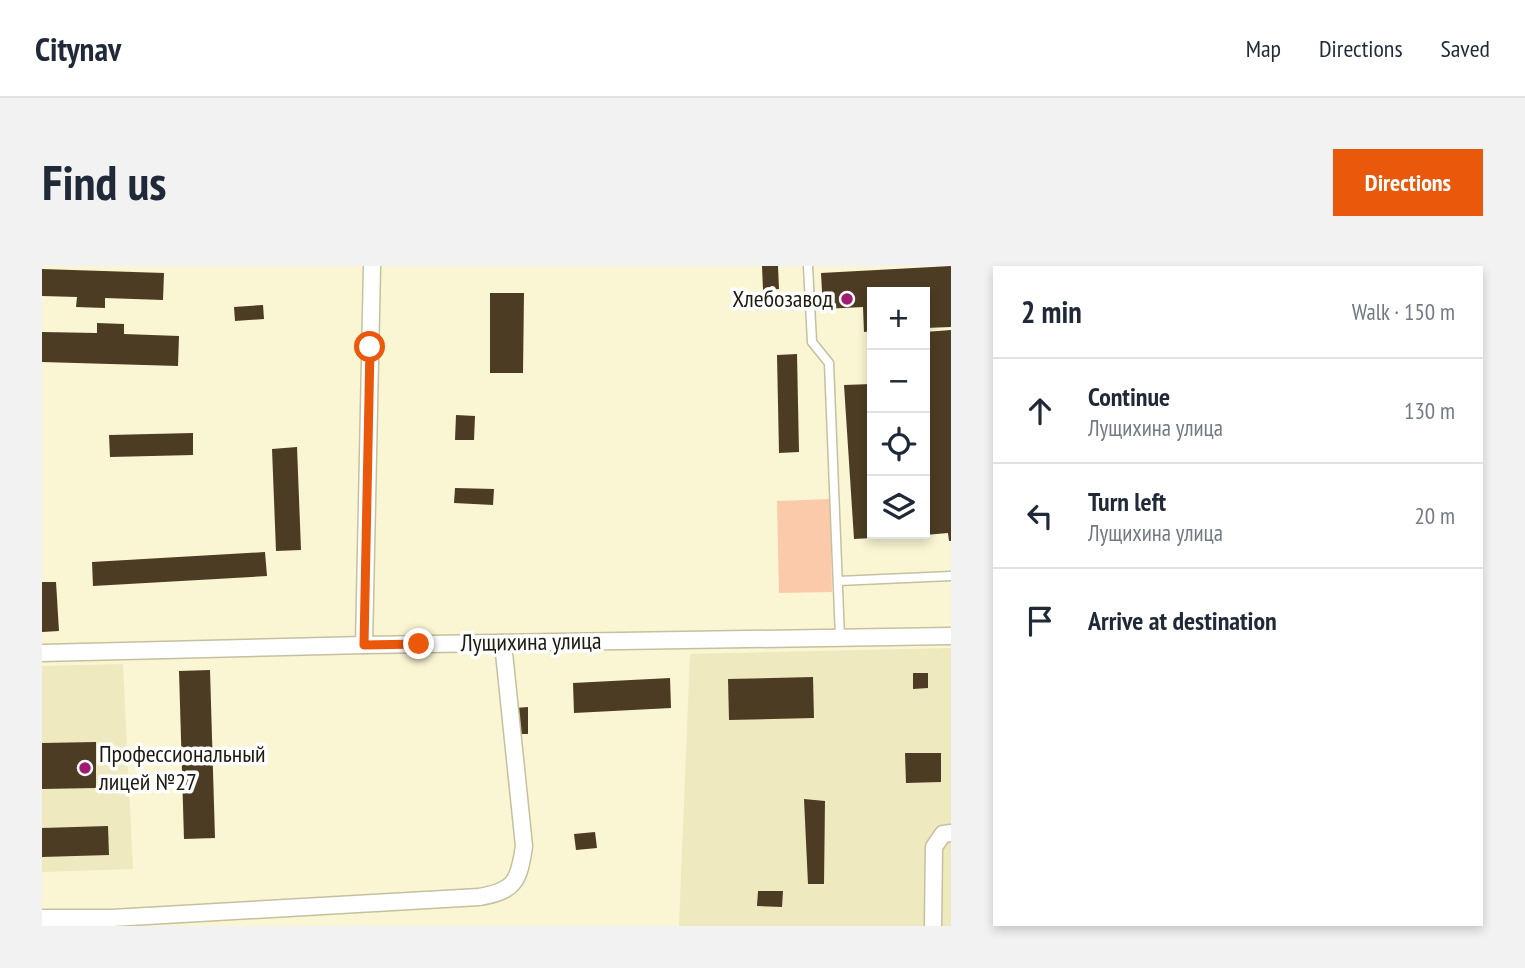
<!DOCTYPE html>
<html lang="en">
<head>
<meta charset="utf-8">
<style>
  body { margin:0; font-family:"PT Sans Narrow",sans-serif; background:#f2f2f3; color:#1f2937 }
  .controls { position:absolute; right:21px; top:21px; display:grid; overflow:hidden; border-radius:0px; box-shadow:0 4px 10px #0003 }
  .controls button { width:63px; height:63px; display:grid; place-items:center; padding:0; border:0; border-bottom:2px solid #e0e1e3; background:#fff; color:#1f2937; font:35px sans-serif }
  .stop { position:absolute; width:21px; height:21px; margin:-16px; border:5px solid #ea580c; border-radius:50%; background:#fff }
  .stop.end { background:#ea580c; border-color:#fff; box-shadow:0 2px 7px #0008 }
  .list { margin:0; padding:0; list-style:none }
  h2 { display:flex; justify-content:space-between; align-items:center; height:91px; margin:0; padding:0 28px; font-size:30px }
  h2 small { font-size:23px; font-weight:400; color:#747a83 }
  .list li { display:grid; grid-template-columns:46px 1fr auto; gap:21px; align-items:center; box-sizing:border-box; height:105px; padding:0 28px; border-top:2px solid #e0e1e3 }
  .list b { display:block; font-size:26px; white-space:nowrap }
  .list p { margin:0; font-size:23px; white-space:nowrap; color:#747a83 }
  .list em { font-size:23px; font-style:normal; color:#747a83 }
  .icon { flex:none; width:38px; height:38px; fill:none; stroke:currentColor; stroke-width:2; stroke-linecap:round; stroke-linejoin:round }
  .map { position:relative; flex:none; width:909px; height:660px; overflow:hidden; border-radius:0px }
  header { display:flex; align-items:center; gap:42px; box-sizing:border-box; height:98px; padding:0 35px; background:#fff; border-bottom:2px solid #e0e1e3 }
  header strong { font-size:33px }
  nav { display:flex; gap:38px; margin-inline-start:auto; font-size:24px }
  .intro { display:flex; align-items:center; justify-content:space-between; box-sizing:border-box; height:168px; padding:0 42px }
  h1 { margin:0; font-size:49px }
  .button { padding:18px 32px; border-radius:0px; background:#ea580c; color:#fff; font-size:24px; font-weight:700 }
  main { display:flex; gap:42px; padding:0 42px }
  aside { flex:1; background:#fff; border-radius:0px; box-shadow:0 4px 10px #0003 }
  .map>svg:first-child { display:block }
  .built { fill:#efe9bf }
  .green { fill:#facaaa }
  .building { fill:#4c3c23 }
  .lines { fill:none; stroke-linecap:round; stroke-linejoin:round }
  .lane-casing { stroke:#c5c09f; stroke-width:11 }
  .street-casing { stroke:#c5c09f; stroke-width:19 }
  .lane { stroke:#fff; stroke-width:8 }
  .street { stroke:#fff; stroke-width:16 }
  .route { stroke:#ea580c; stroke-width:9 }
  .poi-dot { fill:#9e1d70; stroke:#fff; stroke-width:2.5 }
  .labels { text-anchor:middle; stroke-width:7; stroke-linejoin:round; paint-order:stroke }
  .poi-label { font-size:24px; fill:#1e1c10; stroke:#fff; text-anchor:end }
  .street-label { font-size:24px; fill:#1e1c10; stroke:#fff }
</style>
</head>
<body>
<header>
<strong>Citynav</strong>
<nav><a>Map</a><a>Directions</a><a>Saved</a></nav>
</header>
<div class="intro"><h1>Find us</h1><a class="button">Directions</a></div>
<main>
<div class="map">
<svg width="909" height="660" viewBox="0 0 909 660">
  <rect width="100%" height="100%" fill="#faf5d3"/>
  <g class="built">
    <polygon points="909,382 909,660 637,660 648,388"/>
    <polygon points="81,398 91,603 0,606 0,400"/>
  </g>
  <polygon class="green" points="788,233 790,326 737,327 735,235"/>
  <g class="building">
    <polygon points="720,0 736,0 737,23 721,24"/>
    <polygon points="909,0 909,61 883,62 883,26 830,26 830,65 822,66 821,41 781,43 779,7"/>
    <polygon points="0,3 122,7 121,34 63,32 63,42 34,41 35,31 0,30"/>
    <polygon points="448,27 482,27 481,107 448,107"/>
    <polygon points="221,39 222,53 193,55 192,41"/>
    <polygon points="55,57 82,58 82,68 137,70 136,100 0,96 0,66 55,67"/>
    <polygon points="909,64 909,275 907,275 906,267 883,269 883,66"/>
    <polygon points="755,88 757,186 737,187 735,89"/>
    <polygon points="830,118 830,268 868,268 868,270 812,273 802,119"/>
    <polygon points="414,149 433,150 432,174 413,174"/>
    <polygon points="151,167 151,189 68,191 67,169"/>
    <polygon points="255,181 259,284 234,285 230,183"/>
    <polygon points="413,222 452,223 451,239 412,237"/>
    <polygon points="223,286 225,310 51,320 50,296"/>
    <polygon points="0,316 14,316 17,365 0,366"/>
    <polygon points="168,404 173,572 142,573 137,405"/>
    <polygon points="871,407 886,407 886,422 871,423"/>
    <polygon points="771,411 772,452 687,454 686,413"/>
    <polygon points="628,412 629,442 532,447 531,417"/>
    <polygon points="486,441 486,468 474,468 473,442"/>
    <polygon points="54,476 54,522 0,523 0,477"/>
    <polygon points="863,487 899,487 899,516 864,517"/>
    <polygon points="762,533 783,535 782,618 766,618"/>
    <polygon points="66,560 67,589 0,591 0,562"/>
    <polygon points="553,566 555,582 534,584 532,568"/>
    <polygon points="716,625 741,625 740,641 715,640"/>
  </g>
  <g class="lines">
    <defs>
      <g id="lane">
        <polyline points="766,0 770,76 787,97 798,372"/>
        <polyline points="796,315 909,310"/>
      </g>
      <g id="street">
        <polyline points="330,0 322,379 909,370"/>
        <polyline points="0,387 322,379"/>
        <path d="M0,652H70L437,631C473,625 477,615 482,580L461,377"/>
        <polyline points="891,660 892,581 901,568 909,567"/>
      </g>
    </defs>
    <use href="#lane" class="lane-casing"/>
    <use href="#street" class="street-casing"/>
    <use href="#lane" class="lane"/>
    <use href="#street" class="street"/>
  </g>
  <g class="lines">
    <polyline class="route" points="328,81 322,379 377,378"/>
  </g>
  <g class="poi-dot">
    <circle cx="805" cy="33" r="7"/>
    <circle cx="43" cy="502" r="7"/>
  </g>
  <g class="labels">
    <g class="poi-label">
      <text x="791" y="41">Хлебозавод</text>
      <text x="57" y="496" text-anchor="start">Профессиональный<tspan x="57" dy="28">лицей №27</tspan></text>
    </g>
    <g class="street-label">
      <text transform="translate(489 376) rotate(-1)" y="8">Лущихина улица</text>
    </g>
  </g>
</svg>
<div class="controls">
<button>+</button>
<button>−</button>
<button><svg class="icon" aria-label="locate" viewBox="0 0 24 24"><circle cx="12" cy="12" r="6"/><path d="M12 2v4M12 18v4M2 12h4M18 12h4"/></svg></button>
<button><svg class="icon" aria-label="layers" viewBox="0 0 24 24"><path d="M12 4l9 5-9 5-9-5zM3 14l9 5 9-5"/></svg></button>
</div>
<div class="stop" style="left:328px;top:81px"></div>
<div class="stop end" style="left:377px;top:378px"></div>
</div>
<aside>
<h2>2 min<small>Walk · 150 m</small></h2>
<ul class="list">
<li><svg class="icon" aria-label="ahead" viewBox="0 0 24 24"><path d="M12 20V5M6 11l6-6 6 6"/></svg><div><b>Continue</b><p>Лущихина улица</p></div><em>130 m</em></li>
<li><svg class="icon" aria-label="left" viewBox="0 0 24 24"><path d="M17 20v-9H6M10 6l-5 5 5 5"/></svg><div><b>Turn left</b><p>Лущихина улица</p></div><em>20 m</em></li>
<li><svg class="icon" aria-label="arrive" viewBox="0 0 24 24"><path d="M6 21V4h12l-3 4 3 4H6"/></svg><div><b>Arrive at destination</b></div></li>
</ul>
</aside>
</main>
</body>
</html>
